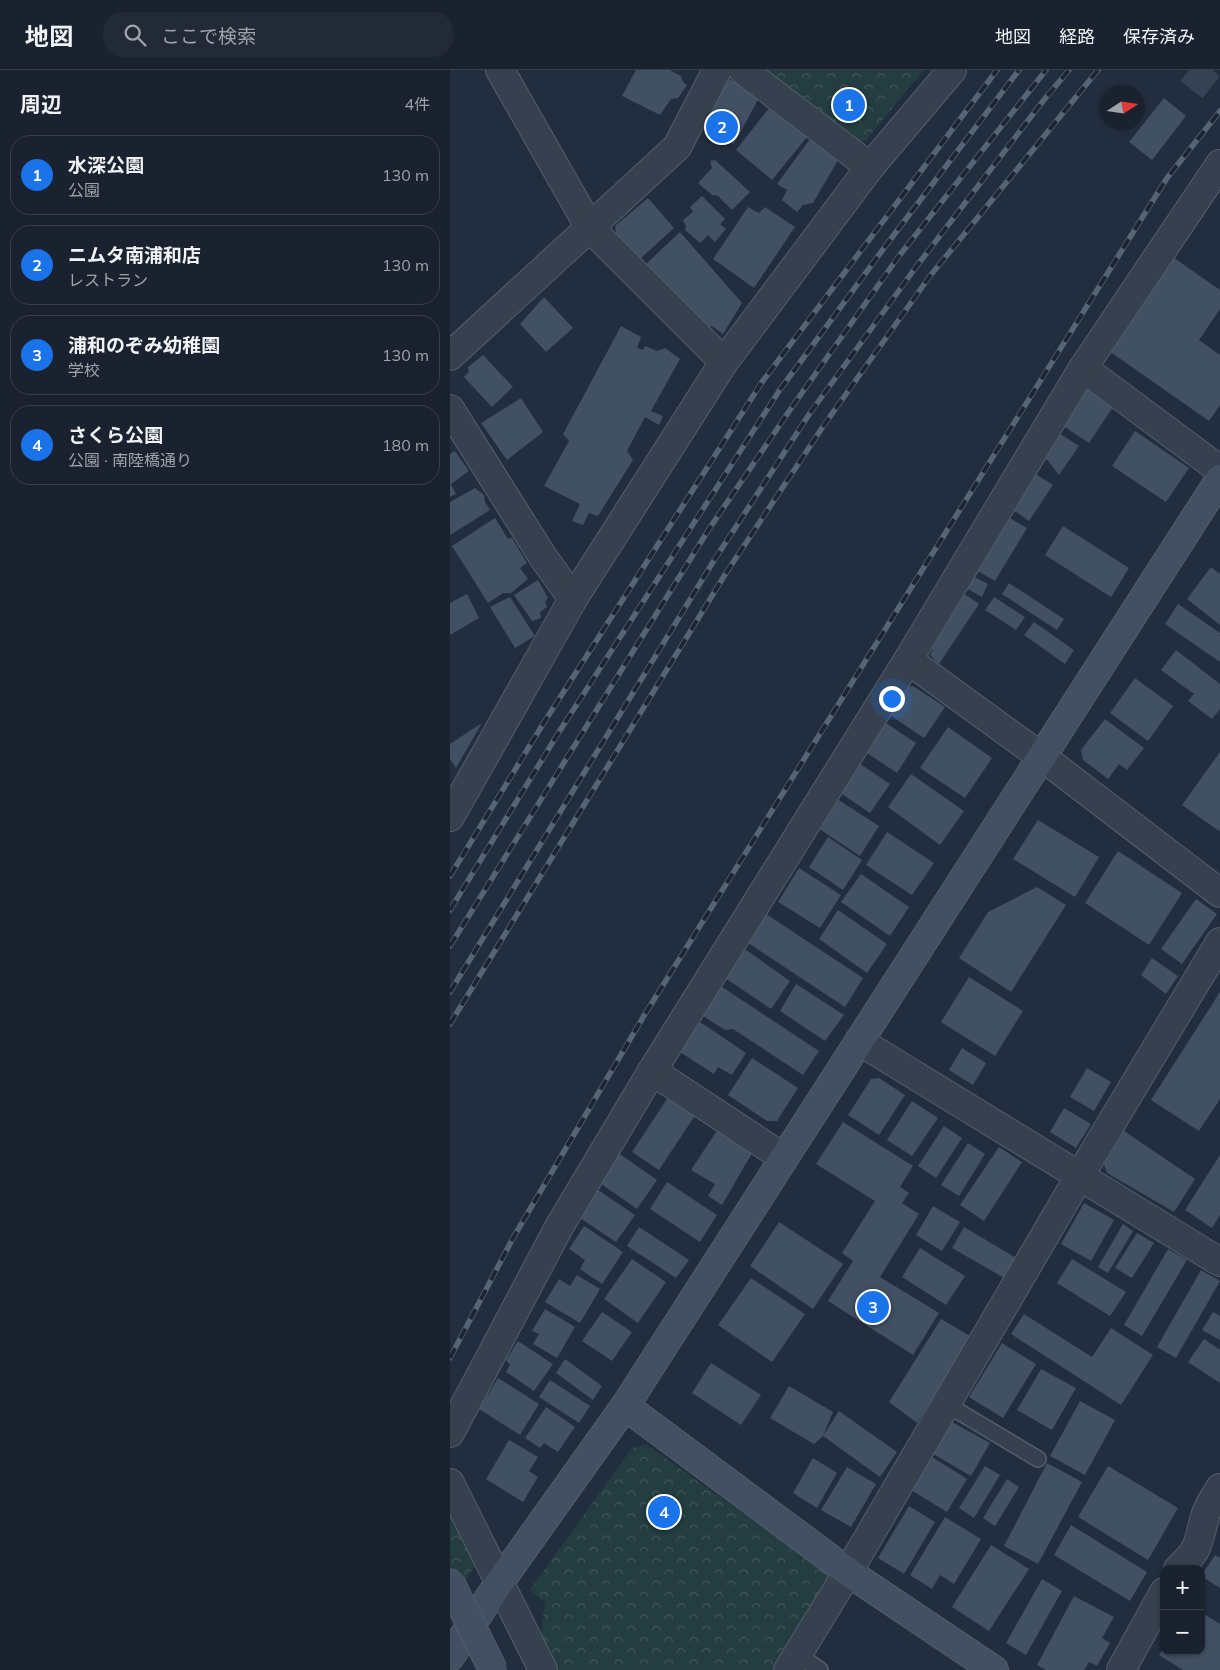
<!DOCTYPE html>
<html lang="ja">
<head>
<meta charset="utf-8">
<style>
  body { margin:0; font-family:Mulish,"Noto Sans JP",sans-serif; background:#232a37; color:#f1f3f6 }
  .controls { position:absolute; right:15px; bottom:15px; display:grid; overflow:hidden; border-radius:10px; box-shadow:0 1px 4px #0004 }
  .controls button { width:45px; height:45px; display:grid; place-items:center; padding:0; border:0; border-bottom:1px solid #383f4b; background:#1a222f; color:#f1f3f6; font:25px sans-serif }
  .compass { position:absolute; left:650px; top:15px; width:45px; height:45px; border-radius:50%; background:#1a222f; box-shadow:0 1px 4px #0004; rotate:78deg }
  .you { position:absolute; left:441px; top:628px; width:18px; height:18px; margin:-12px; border:4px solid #fff; border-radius:50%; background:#1a73e8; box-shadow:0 0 0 8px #1a73e833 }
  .badge { display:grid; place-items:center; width:32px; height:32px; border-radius:50%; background:#1a73e8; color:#fff; font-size:16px; font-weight:700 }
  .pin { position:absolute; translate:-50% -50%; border:2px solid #fff; box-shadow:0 1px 5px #0006 }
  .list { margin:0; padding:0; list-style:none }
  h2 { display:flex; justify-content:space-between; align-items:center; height:65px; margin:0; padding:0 20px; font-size:21px }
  h2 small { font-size:16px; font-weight:400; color:#9fa4aa }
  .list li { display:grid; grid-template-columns:32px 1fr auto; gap:15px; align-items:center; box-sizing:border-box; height:80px; margin:0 10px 10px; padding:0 10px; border:1px solid #383f4b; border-radius:20px }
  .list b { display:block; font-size:19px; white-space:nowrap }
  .list p { margin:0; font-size:16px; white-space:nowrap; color:#9fa4aa }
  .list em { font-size:16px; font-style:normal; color:#9fa4aa }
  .icon { flex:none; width:28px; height:28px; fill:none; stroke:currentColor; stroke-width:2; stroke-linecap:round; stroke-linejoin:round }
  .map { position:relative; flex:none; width:770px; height:1600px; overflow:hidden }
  header { display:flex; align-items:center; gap:30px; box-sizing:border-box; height:70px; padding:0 25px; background:#1a222f; border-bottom:1px solid #383f4b }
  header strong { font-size:24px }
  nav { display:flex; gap:28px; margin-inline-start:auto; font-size:18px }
  .search { width:350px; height:45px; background:#232a37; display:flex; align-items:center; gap:12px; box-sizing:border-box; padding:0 18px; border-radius:20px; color:#9fa4aa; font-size:19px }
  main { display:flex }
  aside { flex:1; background:#1a222f }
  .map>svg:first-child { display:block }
  .forest { fill:url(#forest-crowns) }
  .building { fill:#425063 }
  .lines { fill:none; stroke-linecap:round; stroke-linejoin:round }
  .secondary-tunnel { stroke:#374354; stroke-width:28; stroke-dasharray:28 14; stroke-linecap:butt }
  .lane-casing { stroke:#545e6c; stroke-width:18 }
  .street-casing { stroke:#545e6c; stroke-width:30 }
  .secondary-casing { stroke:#545e6c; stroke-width:30 }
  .lane { stroke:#36404e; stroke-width:15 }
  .street { stroke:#36404e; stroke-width:28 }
  .secondary { stroke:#434f62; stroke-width:28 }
  .rail-casing { stroke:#576476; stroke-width:5.5 }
  .rail { stroke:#1b2533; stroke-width:4; stroke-dasharray:11; stroke-linecap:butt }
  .secondary-bridge-casing { stroke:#545e6c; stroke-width:30; stroke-linecap:butt }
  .secondary-bridge { stroke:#434f62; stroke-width:28 }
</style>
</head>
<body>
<header>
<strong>地図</strong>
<div class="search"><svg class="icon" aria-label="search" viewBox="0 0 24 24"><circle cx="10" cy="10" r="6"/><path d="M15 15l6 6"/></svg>ここで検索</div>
<nav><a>地図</a><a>経路</a><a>保存済み</a></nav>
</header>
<main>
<aside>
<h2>周辺<small>4件</small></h2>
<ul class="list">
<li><span class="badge">1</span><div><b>水深公園</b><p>公園</p></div><em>130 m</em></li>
<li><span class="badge">2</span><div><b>ニムタ南浦和店</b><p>レストラン</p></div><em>130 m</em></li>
<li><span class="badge">3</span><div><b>浦和のぞみ幼稚園</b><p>学校</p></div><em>130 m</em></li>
<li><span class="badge">4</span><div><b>さくら公園</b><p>公園 · 南陸橋通り</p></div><em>180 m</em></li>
</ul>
</aside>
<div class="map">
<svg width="770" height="1600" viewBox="0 0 770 1600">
  <defs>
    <pattern id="forest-crowns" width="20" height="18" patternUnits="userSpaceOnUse" patternTransform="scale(1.25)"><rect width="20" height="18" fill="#243d40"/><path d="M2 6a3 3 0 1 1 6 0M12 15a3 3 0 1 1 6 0" fill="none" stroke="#41575a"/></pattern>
  </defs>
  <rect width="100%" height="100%" fill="#222e3f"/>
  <g class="forest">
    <polygon points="304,0 474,0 415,71 405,73"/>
    <polygon points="197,1375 381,1506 325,1600 105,1600 90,1571 95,1533 80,1520 182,1378"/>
    <polygon points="0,1435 27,1492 0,1536"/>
  </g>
  <g class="building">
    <polygon points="186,0 220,0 231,6 233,12 237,15 228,28 221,29 210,45 172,26"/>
    <polygon points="279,9 310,26 284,74 253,57"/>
    <polygon points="714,28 736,46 702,90 679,72"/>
    <polygon points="320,37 357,67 322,110 286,80"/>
    <polygon points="360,69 388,90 363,133 353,135 347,142 332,130 337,120 327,114"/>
    <polygon points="265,90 300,122 282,140 268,126 262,125 248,113 262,98 260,91"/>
    <polygon points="252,126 275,149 270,154 276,159 265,172 258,165 250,173 235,160 236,156 233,150 243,142 240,137"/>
    <polygon points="198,128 224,158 190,189 166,163 165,156"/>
    <polygon points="298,137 309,143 315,137 345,157 304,218 263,189"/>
    <polygon points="230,162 292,233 273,264 262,256 256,258 195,195"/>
    <polygon points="724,188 770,220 770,239 749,270 770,285 770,335 759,351 659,281"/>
    <polygon points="94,227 123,258 96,282 70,254"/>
    <polygon points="171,256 191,267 187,278 193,280 195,276 207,281 215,278 230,289 201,341 213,346 209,355 195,347 177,381 183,390 148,446 139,443 133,455 122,451 130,434 94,416 119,371 113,364"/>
    <polygon points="33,285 63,317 42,337 14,307 19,302 18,297"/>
    <polygon points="632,320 644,320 665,334 639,373 610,354"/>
    <polygon points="71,328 93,362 57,390 31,353"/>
    <polygon points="685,361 739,398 716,432 662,396"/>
    <polygon points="609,363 629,376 609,405 594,386"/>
    <polygon points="5,381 19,401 1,414 6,424 0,427 0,384"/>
    <polygon points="584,403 603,415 579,451 560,438"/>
    <polygon points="25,418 34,425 35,432 40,440 0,465 0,432"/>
    <polygon points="558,447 577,458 545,511 526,500"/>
    <polygon points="45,448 58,469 62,468 77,493 70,498 78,509 61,523 53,523 38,533 2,476"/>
    <polygon points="613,456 679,498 661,527 595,485"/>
    <polygon points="761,497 770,504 770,555 737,529"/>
    <polygon points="521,505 538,514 532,527 514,517"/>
    <polygon points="88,510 98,528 95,532 97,537 90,542 91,548 82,551 64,525"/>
    <polygon points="559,513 614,549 607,560 552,524"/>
    <polygon points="512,522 529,534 489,594 480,585 483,579 478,574"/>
    <polygon points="17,524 29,548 0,565 0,533"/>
    <polygon points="60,527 85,566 65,578 40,537"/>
    <polygon points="544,527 575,547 566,560 535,540"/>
    <polygon points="728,534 770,563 770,592 715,554"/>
    <polygon points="584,552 624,580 615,594 574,565"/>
    <polygon points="726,580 770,614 770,639 762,649 738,631 744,624 711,600"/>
    <polygon points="685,608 723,636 698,671 660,643"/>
    <polygon points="463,616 495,637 474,668 437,643 454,618"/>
    <polygon points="655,649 694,678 677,700 669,694 658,709 633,690 631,680"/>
    <polygon points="32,653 6,698 0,689 0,674"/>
    <polygon points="436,653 466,673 447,703 417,683"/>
    <polygon points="498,657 542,688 515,728 470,698"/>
    <polygon points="770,682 770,760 769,761 732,735"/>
    <polygon points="406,691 440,714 420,743 386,720"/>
    <polygon points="461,704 514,741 490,775 438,737"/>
    <polygon points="384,727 429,756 410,786 365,756"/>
    <polygon points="588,750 649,787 625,827 563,789"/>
    <polygon points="437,762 484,793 462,825 416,795"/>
    <polygon points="378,767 412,790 393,820 359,797"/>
    <polygon points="668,781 732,823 699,875 635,833"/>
    <polygon points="349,798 391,825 370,858 328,832"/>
    <polygon points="411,804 459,837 440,866 391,832"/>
    <polygon points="587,817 616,835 561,922 509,888 538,842"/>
    <polygon points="746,829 767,844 732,894 711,879"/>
    <polygon points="388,840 437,874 417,903 369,869"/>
    <polygon points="313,842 413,908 395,937 295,871"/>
    <polygon points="292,877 340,911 321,939 272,906"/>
    <polygon points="702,888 728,906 716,924 691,905"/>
    <polygon points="519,907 573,941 545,986 491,952"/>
    <polygon points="346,914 394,945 375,971 330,941"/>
    <polygon points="269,915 369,981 353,1005 283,959 275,960 250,944"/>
    <polygon points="770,922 770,1029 749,1061 701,1030"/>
    <polygon points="250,952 296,983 282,1005 268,997 264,1004 230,982"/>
    <polygon points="512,978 536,993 523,1015 499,1000"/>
    <polygon points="302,988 348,1018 327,1051 317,1051 278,1025"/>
    <polygon points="637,998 661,1012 644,1041 620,1027"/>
    <polygon points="429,1008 455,1025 429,1065 398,1045 421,1009"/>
    <polygon points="219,1026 246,1044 209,1100 182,1082"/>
    <polygon points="462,1031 488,1048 462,1086 437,1070"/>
    <polygon points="614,1038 641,1054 626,1078 600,1062"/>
    <polygon points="393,1052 463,1096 450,1117 459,1123 452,1133 469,1144 430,1207 489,1243 463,1285 378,1231 403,1191 392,1183 425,1131 366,1094"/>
    <polygon points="270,1056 305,1078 272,1135 258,1126 265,1114 241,1100"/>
    <polygon points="494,1056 512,1068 486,1108 468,1096"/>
    <polygon points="674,1061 745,1109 724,1142 657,1103 654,1094"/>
    <polygon points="518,1073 535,1084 509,1126 491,1115"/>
    <polygon points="549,1077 572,1092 534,1151 510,1135"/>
    <polygon points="167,1082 207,1110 187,1139 147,1111"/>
    <polygon points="770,1085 770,1145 762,1158 735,1140"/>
    <polygon points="217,1112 267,1145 250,1172 200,1139"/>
    <polygon points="148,1120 185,1145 166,1172 130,1148"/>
    <polygon points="634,1133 664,1150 641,1191 611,1174"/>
    <polygon points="483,1136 510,1152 492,1181 466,1165"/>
    <polygon points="329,1152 393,1194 363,1239 300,1196"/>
    <polygon points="673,1154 683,1161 658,1203 648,1197"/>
    <polygon points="134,1156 173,1182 152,1214 130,1199 135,1190 119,1179"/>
    <polygon points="189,1157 239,1190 226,1208 177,1176"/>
    <polygon points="514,1157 568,1189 556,1209 502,1178"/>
    <polygon points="687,1163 704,1173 682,1208 665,1198"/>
    <polygon points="470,1178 515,1206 496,1235 452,1207"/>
    <polygon points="718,1179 737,1190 692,1266 674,1255"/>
    <polygon points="182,1189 216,1212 188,1253 154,1229"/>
    <polygon points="622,1189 676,1222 660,1246 607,1213"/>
    <polygon points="751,1200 770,1211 726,1288 707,1277"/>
    <polygon points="127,1205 150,1219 130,1253 95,1232 109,1209 120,1216"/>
    <polygon points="301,1208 355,1244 322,1292 268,1255"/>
    <polygon points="95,1239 125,1257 107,1288 83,1274 89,1264 82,1261"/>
    <polygon points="152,1242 182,1262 162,1291 132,1271"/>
    <polygon points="763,1242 770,1246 770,1270 752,1260"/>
    <polygon points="574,1244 642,1287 661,1258 703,1285 671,1335 561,1264"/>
    <polygon points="491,1249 522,1267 467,1353 439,1332"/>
    <polygon points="754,1269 770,1280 770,1313 738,1292"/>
    <polygon points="68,1271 103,1294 84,1321 56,1302 60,1295 56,1290"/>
    <polygon points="552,1273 586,1294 553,1348 519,1327"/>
    <polygon points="115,1289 152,1316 143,1330 106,1303"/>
    <polygon points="261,1293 311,1325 291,1355 242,1323"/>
    <polygon points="591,1299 626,1318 602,1360 567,1340"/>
    <polygon points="48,1308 89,1334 70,1365 29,1339"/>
    <polygon points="100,1310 140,1336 129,1353 89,1327"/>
    <polygon points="339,1316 383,1342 373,1366 364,1374 320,1348"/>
    <polygon points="630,1331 665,1350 635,1405 600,1386"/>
    <polygon points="96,1337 125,1357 108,1382 94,1373 90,1378 75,1368"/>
    <polygon points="389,1341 447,1382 430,1407 373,1366"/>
    <polygon points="502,1352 540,1373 521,1406 483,1384"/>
    <polygon points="59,1370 88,1387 79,1401 88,1407 73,1432 36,1409"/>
    <polygon points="482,1387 517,1409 497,1442 461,1420"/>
    <polygon points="363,1388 387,1403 367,1438 343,1423"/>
    <polygon points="597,1393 632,1412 588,1494 554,1476"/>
    <polygon points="535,1396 550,1405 524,1448 509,1438"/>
    <polygon points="658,1396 728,1438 698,1490 628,1447"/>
    <polygon points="397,1397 426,1414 401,1457 371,1440"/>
    <polygon points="557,1409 569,1417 545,1456 533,1448"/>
    <polygon points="459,1436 485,1452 454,1504 428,1488"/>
    <polygon points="495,1447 531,1469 504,1514 490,1505 482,1519 460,1505"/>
    <polygon points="621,1455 697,1502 680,1531 604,1485"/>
    <polygon points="541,1475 579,1499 539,1561 502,1537"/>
    <polygon points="765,1485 770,1488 770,1518 751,1506"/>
    <polygon points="592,1509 612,1521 576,1585 556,1573"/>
    <polygon points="624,1526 664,1547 652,1568 660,1573 647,1596 639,1592 634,1600 596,1600 587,1595"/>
    <polygon points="751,1542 770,1554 770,1600 733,1600 709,1585 714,1578 714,1581 751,1581"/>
  </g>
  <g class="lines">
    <polyline class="secondary-tunnel" points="739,0 770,24"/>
    <defs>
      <g id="lane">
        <polyline points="496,1334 588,1389"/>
        <polyline points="347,1584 370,1600"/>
      </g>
      <g id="street">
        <polyline points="50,0 140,158 274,292"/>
        <polyline points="293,0 420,97"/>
        <polyline points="0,286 227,77 267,0"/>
        <polyline points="633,298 770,400"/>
        <polyline points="0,339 93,487 123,529"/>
        <polyline points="458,590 608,699 770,823"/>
        <polyline points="0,747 123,529 274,292 420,97 502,0"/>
        <polyline points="409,971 770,1192"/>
        <polyline points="202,1001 334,1088"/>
        <polyline points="0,1363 109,1157 202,1001 458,590 633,298 770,94"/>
        <polyline points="0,1413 93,1600"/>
        <path d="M728,1499C751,1478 747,1474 755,1447C757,1437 765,1427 770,1418"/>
        <polyline points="338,1600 398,1502 629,1107 770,872"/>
        <polyline points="671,1600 714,1522"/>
      </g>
      <g id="secondary">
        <polyline points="175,1336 398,1502 544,1600"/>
        <polyline points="0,1587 49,1513 175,1336 770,409"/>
      </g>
    </defs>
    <use href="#lane" class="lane-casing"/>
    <use href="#street" class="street-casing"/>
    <use href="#secondary" class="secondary-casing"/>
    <use href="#lane" class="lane"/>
    <use href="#street" class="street"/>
    <use href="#secondary" class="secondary"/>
    <defs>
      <g id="rail">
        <polyline points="0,806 93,654 312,312 547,0"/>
        <polyline points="0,840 109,662 329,321 437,174 569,0"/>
        <polyline points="0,876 259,459 344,334 449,186 596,0"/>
        <polyline points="0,922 263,492 360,343 466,197 593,31 619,0"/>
        <polyline points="0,954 276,503 374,355 480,206 648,0"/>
        <polyline points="0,1288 63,1168 195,944 717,108 770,41"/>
      </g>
    </defs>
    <use href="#rail" class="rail-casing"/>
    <use href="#rail" class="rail"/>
    <defs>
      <polyline id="secondary-bridge" points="0,1512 43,1600"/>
    </defs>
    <use href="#secondary-bridge" class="secondary-bridge-casing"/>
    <use href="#secondary-bridge" class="secondary-bridge"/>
  </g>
</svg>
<div class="controls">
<button>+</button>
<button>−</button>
</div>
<svg class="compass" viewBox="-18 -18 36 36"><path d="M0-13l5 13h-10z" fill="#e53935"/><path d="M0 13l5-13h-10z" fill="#9fa4aa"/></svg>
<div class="you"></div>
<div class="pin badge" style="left:399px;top:35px">1</div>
<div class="pin badge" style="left:272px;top:57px">2</div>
<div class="pin badge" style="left:423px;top:1237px">3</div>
<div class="pin badge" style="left:214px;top:1442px">4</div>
</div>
</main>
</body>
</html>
